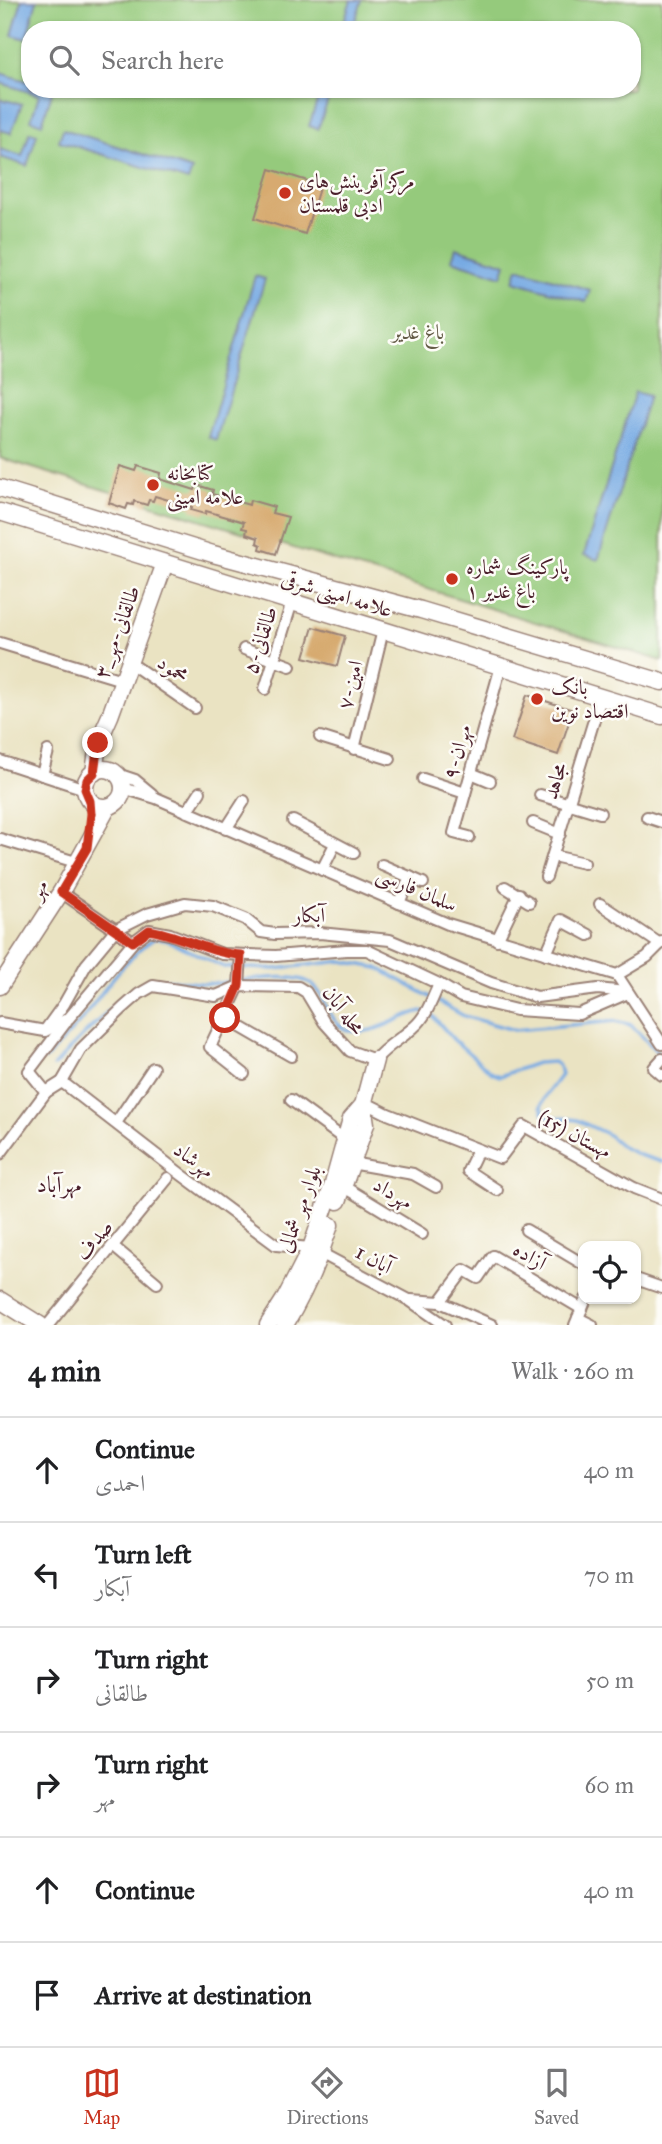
<!DOCTYPE html>
<html lang="en">
<head>
<meta charset="utf-8">
<style>
  body { margin:0; font-family:"IM FELL Great Primer",Amiri,serif; background:#f2f2f2; color:#202124 }
  .controls { position:absolute; right:21px; bottom:21px; display:grid; overflow:hidden; border-radius:14px; box-shadow:0 2px 5px #0004 }
  .controls button { width:63px; height:63px; display:grid; place-items:center; padding:0; border:0; border-bottom:2px solid #e0e0e0; background:#fff; color:#202124; font:35px sans-serif }
  .stop { position:absolute; width:21px; height:21px; margin:-16px; border:5px solid #c8321e; border-radius:50%; background:#fff }
  .stop.end { background:#c8321e; border-color:#fff; box-shadow:0 2px 7px #0008 }
  .list { margin:0; padding:0; list-style:none }
  h2 { display:flex; justify-content:space-between; align-items:center; height:91px; margin:0; padding:0 28px; font-size:30px }
  h2 small { font-size:23px; font-weight:400; color:#757577 }
  .list li { display:grid; grid-template-columns:46px 1fr auto; gap:21px; align-items:center; box-sizing:border-box; height:105px; padding:0 28px; border-top:2px solid #e0e0e0 }
  .list b { display:block; font-size:26px; white-space:nowrap }
  .list p { margin:0; font-size:23px; white-space:nowrap; color:#757577 }
  .list em { font-size:23px; font-style:normal; color:#757577 }
  .icon { flex:none; width:38px; height:38px; fill:none; stroke:currentColor; stroke-width:2; stroke-linecap:round; stroke-linejoin:round }
  .map { position:relative; flex:none; width:662px; height:1325px; overflow:hidden }
  .search { position:absolute; background:#fff; box-shadow:0 2px 5px #0004; left:21px; right:21px; top:21px; height:77px; display:flex; align-items:center; gap:18px; box-sizing:border-box; padding:0 24px; border-radius:28px; color:#757577; font-size:26px }
  .sheet { height:721px; background:#fff }
  nav { display:flex; justify-content:space-around; align-items:center; box-sizing:border-box; height:98px; border-top:2px solid #e0e0e0; background:#fff; font-size:19px; color:#757577 }
  nav a { display:grid; justify-items:center; gap:4px }
  nav .on { color:#c8321e }
  .map>svg:first-child { display:block }
  .green { fill:#95ca7b; stroke:#707453; stroke-width:2; fill-rule:evenodd }
  .water { fill:#77aae3; stroke:#606487; stroke-width:2 }
  .lines { fill:none; stroke-linecap:round; stroke-linejoin:round }
  .stream { stroke:#77aae3; stroke-width:3.5 }
  .building { fill:#d7aa70 }
  .street-casing { stroke:#9a8176; stroke-width:14 }
  .secondary-casing { stroke:#9a8176; stroke-width:19 }
  .street { stroke:#fff; stroke-width:10 }
  .secondary { stroke:#fff; stroke-width:16 }
  .route { stroke:#c8321e; stroke-width:9 }
  .poi-dot { fill:#c8321e; stroke:#fdfcf7; stroke-width:2.5 }
  .labels { text-anchor:middle; stroke-width:5; stroke-linejoin:round; paint-order:stroke }
  .poi-label { font-size:21px; fill:#4a1f2b; stroke:#fdfcf7; text-anchor:start }
  .park-label { font-size:21px; fill:#645b47; stroke:#fdfcf7 }
  .street-label { font-size:21px; fill:#4a1f2b; stroke:#fdfcf7 }
  .neighbourhood-label { font-size:23px; fill:#4a1f2b; stroke:#fdfcf7 }
</style>
</head>
<body>
<div class="map">
<svg width="662" height="1325" viewBox="0 0 662 1325">
  <rect width="100%" height="100%" fill="#fdfcf7"/>
  <filter id="ink" filterUnits="userSpaceOnUse"><feTurbulence type="fractalNoise" baseFrequency=".0143" numOctaves="2"/><feDisplacementMap in="SourceGraphic" scale="14" xChannelSelector="R" yChannelSelector="G"/><feConvolveMatrix kernelMatrix="1 2 1 2 8 2 1 2 1" color-interpolation-filters="sRGB"/></filter>
  <filter id="wash" filterUnits="userSpaceOnUse"><feTurbulence type="fractalNoise" baseFrequency=".00686" numOctaves="4" result="noise"/><feDisplacementMap in="SourceGraphic" scale="28" xChannelSelector="R" yChannelSelector="G"/><feGaussianBlur stdDeviation="1.57" result="paint"/><feColorMatrix in="noise" values="0 0 0 0 0 0 0 0 0 0 0 0 0 0 0 0 0 1.4 0 .05"/><feComposite in="paint" operator="in"/></filter>
  <g filter="url(#wash)">
    <rect width="100%" height="100%" fill="#eae3c2"/>
    <path class="green" d="M0,0H662V661L0,458ZM30,30H632V89H30Z"/>
    <g class="water">
      <polygon points="22,0 37,0 26,39 12,35"/>
      <polygon points="351,0 362,0 352,30 341,30"/>
      <polygon points="0,73 30,82 30,89 53,89 42,124 31,120 39,95 0,83"/>
      <polygon points="321,89 332,89 318,129 309,126"/>
      <polygon points="0,99 22,104 11,133 0,130"/>
      <polygon points="63,129 192,170 188,181 59,141"/>
      <polygon points="30,132 37,134 27,166 0,157 0,149 22,156"/>
      <polygon points="456,248 506,264 502,276 452,260"/>
      <polygon points="518,268 590,290 586,302 514,281"/>
      <polygon points="255,276 265,279 216,440 208,437"/>
      <polygon points="635,392 649,396 598,560 584,555"/>
    </g>
    <g class="lines">
      <g class="stream">
        <path d="M45,1059C57,1046 71,1033 82,1019C104,991 125,957 155,938L167,940L224,967L275,969L342,961L378,968L464,1016L514,1030L615,1021L631,1025L662,1057"/>
        <path d="M54,1066C73,1046 131,982 156,980C177,978 199,986 220,983C242,981 285,973 306,981C328,990 326,1026 351,1031C376,1036 397,1016 422,1011L432,1015L454,1040L492,1073L500,1076L537,1063L554,1062L559,1066L561,1075L546,1095L541,1106L545,1116L577,1120L607,1134L624,1148L639,1155L662,1162"/>
      </g>
    </g>
    <g id="blocks">
      <g class="building">
        <polygon points="270,169 320,185 305,234 255,218"/>
        <polygon points="120,466 136,471 138,466 161,473 160,479 195,490 197,485 213,490 212,494 249,505 250,500 274,507 272,513 288,517 276,554 260,549 261,545 257,543 258,538 246,534 247,529 242,528 244,522 206,511 205,514 191,510 192,507 155,496 153,501 149,500 147,505 134,501 133,505 128,504 126,509 109,503"/>
        <polygon points="313,627 345,636 337,666 304,657"/>
        <polygon points="527,695 573,710 558,755 512,740"/>
      </g>
    </g>
  </g>
  <g filter="url(#ink)">
    <use href="#blocks" fill-opacity="0" stroke="#9a8176" stroke-width="2"/>
    <g class="lines">
      <defs>
        <g id="street">
          <polyline points="0,643 122,680"/>
          <polyline points="244,649 290,666"/>
          <polyline points="129,662 195,708"/>
          <polyline points="265,689 292,602"/>
          <polyline points="320,737 390,759"/>
          <polyline points="354,749 383,630"/>
          <polyline points="0,761 85,789"/>
          <polyline points="114,773 135,780 152,794"/>
          <polyline points="471,773 490,781"/>
          <polyline points="42,775 48,751"/>
          <polyline points="423,779 465,793"/>
          <polyline points="123,788 156,798 448,924 617,975 647,957 662,942"/>
          <polyline points="540,795 600,813"/>
          <polyline points="187,812 200,792"/>
          <polyline points="647,817 662,822"/>
          <polyline points="293,821 354,853"/>
          <polyline points="533,823 560,834"/>
          <polyline points="226,829 244,801"/>
          <polyline points="469,837 454,833 501,666"/>
          <polyline points="0,839 79,863"/>
          <polyline points="553,856 584,863"/>
          <polyline points="382,865 423,883"/>
          <polyline points="322,870 335,844"/>
          <polyline points="546,877 601,697"/>
          <polyline points="505,887 529,902"/>
          <polyline points="61,892 133,942"/>
          <polyline points="399,903 410,877"/>
          <polyline points="600,904 660,944"/>
          <polyline points="497,940 519,894"/>
          <polyline points="546,954 561,920 589,935"/>
          <polyline points="241,955 239,986 210,1047 244,1074"/>
          <polyline points="617,975 662,1044"/>
          <polyline points="225,1018 291,1056"/>
          <polyline points="0,1023 45,1031 69,1018 133,942 149,930 170,934 222,954 276,956 346,950 367,950 439,984 461,997 516,1010 579,1014 628,993"/>
          <polyline points="46,1029 64,1004 86,965 115,930 147,914 185,903 213,906 245,919 261,932 275,934 320,933 390,940 491,983 537,997 598,989 625,992"/>
          <polyline points="662,1059 654,1068 662,1075"/>
          <polyline points="62,1082 182,1175 276,1245 311,1248 409,1300 445,1325"/>
          <polyline points="46,1092 29,1071 66,1022"/>
          <polyline points="291,1100 344,1139"/>
          <polyline points="364,1102 388,1114 500,1158 524,1126 634,1188 662,1199"/>
          <polyline points="116,1123 153,1068"/>
          <polyline points="478,1150 468,1171 497,1190"/>
          <path d="M0,1154L46,1092L62,1082L81,1049L123,1008L139,994L153,986L216,996L239,986L298,987L306,992L324,1022L350,1051L375,1060C386,1046 401,1039 414,1027C427,1016 432,999 439,984"/>
          <polyline points="351,1163 413,1174 436,1187"/>
          <polyline points="343,1186 422,1234"/>
          <polyline points="526,1230 583,1264"/>
          <polyline points="114,1247 157,1283"/>
          <polyline points="636,1279 662,1288"/>
          <polyline points="411,1300 440,1302 492,1325"/>
          <polyline points="440,1302 464,1270 478,1278 493,1256 582,1309"/>
          <polyline points="578,1318 592,1325"/>
          <polyline points="48,1325 168,1178"/>
          <polyline points="575,1325 586,1299"/>
        </g>
        <g id="secondary">
          <polyline points="0,488 213,554 421,610 662,682"/>
          <polyline points="0,512 662,716"/>
          <circle cx="104" cy="788" r="19"/>
          <polyline points="94,773 98,743 110,716 165,563"/>
          <polyline points="0,986 61,892 108,807"/>
          <polyline points="338,1201 366,1124 363,1105"/>
          <polyline points="0,1300 40,1325"/>
          <polyline points="268,1325 286,1297 311,1248 333,1184 351,1119 363,1105 375,1060"/>
          <path d="M285,1325C304,1293 319,1260 330,1225"/>
        </g>
      </defs>
      <use href="#street" class="street-casing"/>
      <use href="#secondary" class="secondary-casing"/>
      <use href="#street" class="street"/>
      <use href="#secondary" class="secondary"/>
    </g>
  </g>
  <g class="lines" filter="url(#ink)">
    <path class="route" d="M98,743L94,773L87,780L85,789L90,801L91,814L87,848L61,892L133,942L149,930C181,935 208,953 241,955L239,986L225,1018"/>
  </g>
  <g class="poi-dot">
    <circle cx="285" cy="193" r="7"/>
    <circle cx="153" cy="485" r="7"/>
    <circle cx="452" cy="579" r="7"/>
    <circle cx="537" cy="699" r="7"/>
  </g>
  <g class="labels">
    <g class="poi-label">
      <text x="299" y="188">مرکز آفرینش‌های<tspan x="299" dy="24">ادبی قلمستان</tspan></text>
      <text x="167" y="480">کتابخانه<tspan x="167" dy="24">علامه امینی</tspan></text>
      <text x="466" y="574">پارکینگ شماره<tspan x="466" dy="24">۱ باغ غدیر</tspan></text>
      <text x="551" y="694">بانک<tspan x="551" dy="24">اقتصاد نوین</tspan></text>
    </g>
    <g class="park-label">
      <text x="418" y="339">باغ غدیر</text>
    </g>
    <g class="street-label">
      <text transform="translate(337 594) rotate(17)" y="7">علامه امینی شرقی</text>
      <text transform="translate(117 632) rotate(-70)" y="7">۳_طالقانی-مهر</text>
      <text transform="translate(260 640) rotate(-72)" y="7">۵-طالقانی</text>
      <text transform="translate(173 669) rotate(35)" y="7">محمود</text>
      <text transform="translate(350 685) rotate(-76)" y="7">۷-امین</text>
      <text transform="translate(457 752) rotate(-74)" y="7">۹-مهران</text>
      <text transform="translate(555 781) rotate(-73)" y="7">مجاهد</text>
      <text transform="translate(38 889) rotate(-57)" y="7">مهر</text>
      <text transform="translate(417 889) rotate(23)" y="7">سلمان فارسی</text>
      <text x="309" y="922">آبکار</text>
      <text transform="translate(344 1010) rotate(53)" y="7">محله آبان</text>
      <text transform="translate(575 1134) rotate(28)" y="7">مهستان (15)</text>
      <text transform="translate(194 1160) rotate(37)" y="7">مهرشاد</text>
      <text transform="translate(393 1193) rotate(31)" y="7">مهرداد</text>
      <text transform="translate(299 1209) rotate(-70)" y="7">بلوار مهر شمالی</text>
      <text transform="translate(94 1240) rotate(-51)" y="7">صدف</text>
      <text transform="translate(530 1256) rotate(31)" y="7">آزاده</text>
      <text transform="translate(374 1259) rotate(28)" y="7">1 آبان</text>
    </g>
    <g class="neighbourhood-label">
      <text x="59" y="1192">مهرآباد</text>
    </g>
  </g>
</svg>
<div class="controls">
<button><svg class="icon" aria-label="locate" viewBox="0 0 24 24"><circle cx="12" cy="12" r="6"/><path d="M12 2v4M12 18v4M2 12h4M18 12h4"/></svg></button>
</div>
<div class="stop" style="left:225px;top:1018px"></div>
<div class="stop end" style="left:98px;top:743px"></div>
<div class="search"><svg class="icon" aria-label="search" viewBox="0 0 24 24"><circle cx="10" cy="10" r="6"/><path d="M15 15l6 6"/></svg>Search here</div>
</div>
<section class="sheet">
<h2>4 min<small>Walk · 260 m</small></h2>
<ul class="list">
<li><svg class="icon" aria-label="ahead" viewBox="0 0 24 24"><path d="M12 20V5M6 11l6-6 6 6"/></svg><div><b>Continue</b><p>احمدی</p></div><em>40 m</em></li>
<li><svg class="icon" aria-label="left" viewBox="0 0 24 24"><path d="M17 20v-9H6M10 6l-5 5 5 5"/></svg><div><b>Turn left</b><p>آبکار</p></div><em>70 m</em></li>
<li><svg class="icon" aria-label="right" viewBox="0 0 24 24"><path d="M7 20v-9h11M14 6l5 5-5 5"/></svg><div><b>Turn right</b><p>طالقانی</p></div><em>50 m</em></li>
<li><svg class="icon" aria-label="right" viewBox="0 0 24 24"><path d="M7 20v-9h11M14 6l5 5-5 5"/></svg><div><b>Turn right</b><p>مهر</p></div><em>60 m</em></li>
<li><svg class="icon" aria-label="ahead" viewBox="0 0 24 24"><path d="M12 20V5M6 11l6-6 6 6"/></svg><div><b>Continue</b></div><em>40 m</em></li>
<li><svg class="icon" aria-label="arrive" viewBox="0 0 24 24"><path d="M6 21V4h12l-3 4 3 4H6"/></svg><div><b>Arrive at destination</b></div></li>
</ul>
</section>
<nav>
<a class="on"><svg class="icon" aria-label="map" viewBox="0 0 24 24"><path d="M3 6l6-2 6 2 6-2v14l-6 2-6-2-6 2zM9 4v14M15 6v14"/></svg>Map</a>
<a><svg class="icon" aria-label="directions" viewBox="0 0 24 24"><path d="M12 3l9 9-9 9-9-9zM9 14v-3h6M13 9l2 2-2 2"/></svg>Directions</a>
<a><svg class="icon" aria-label="saved" viewBox="0 0 24 24"><path d="M7 4h10v16l-5-4-5 4z"/></svg>Saved</a>
</nav>
</body>
</html>
